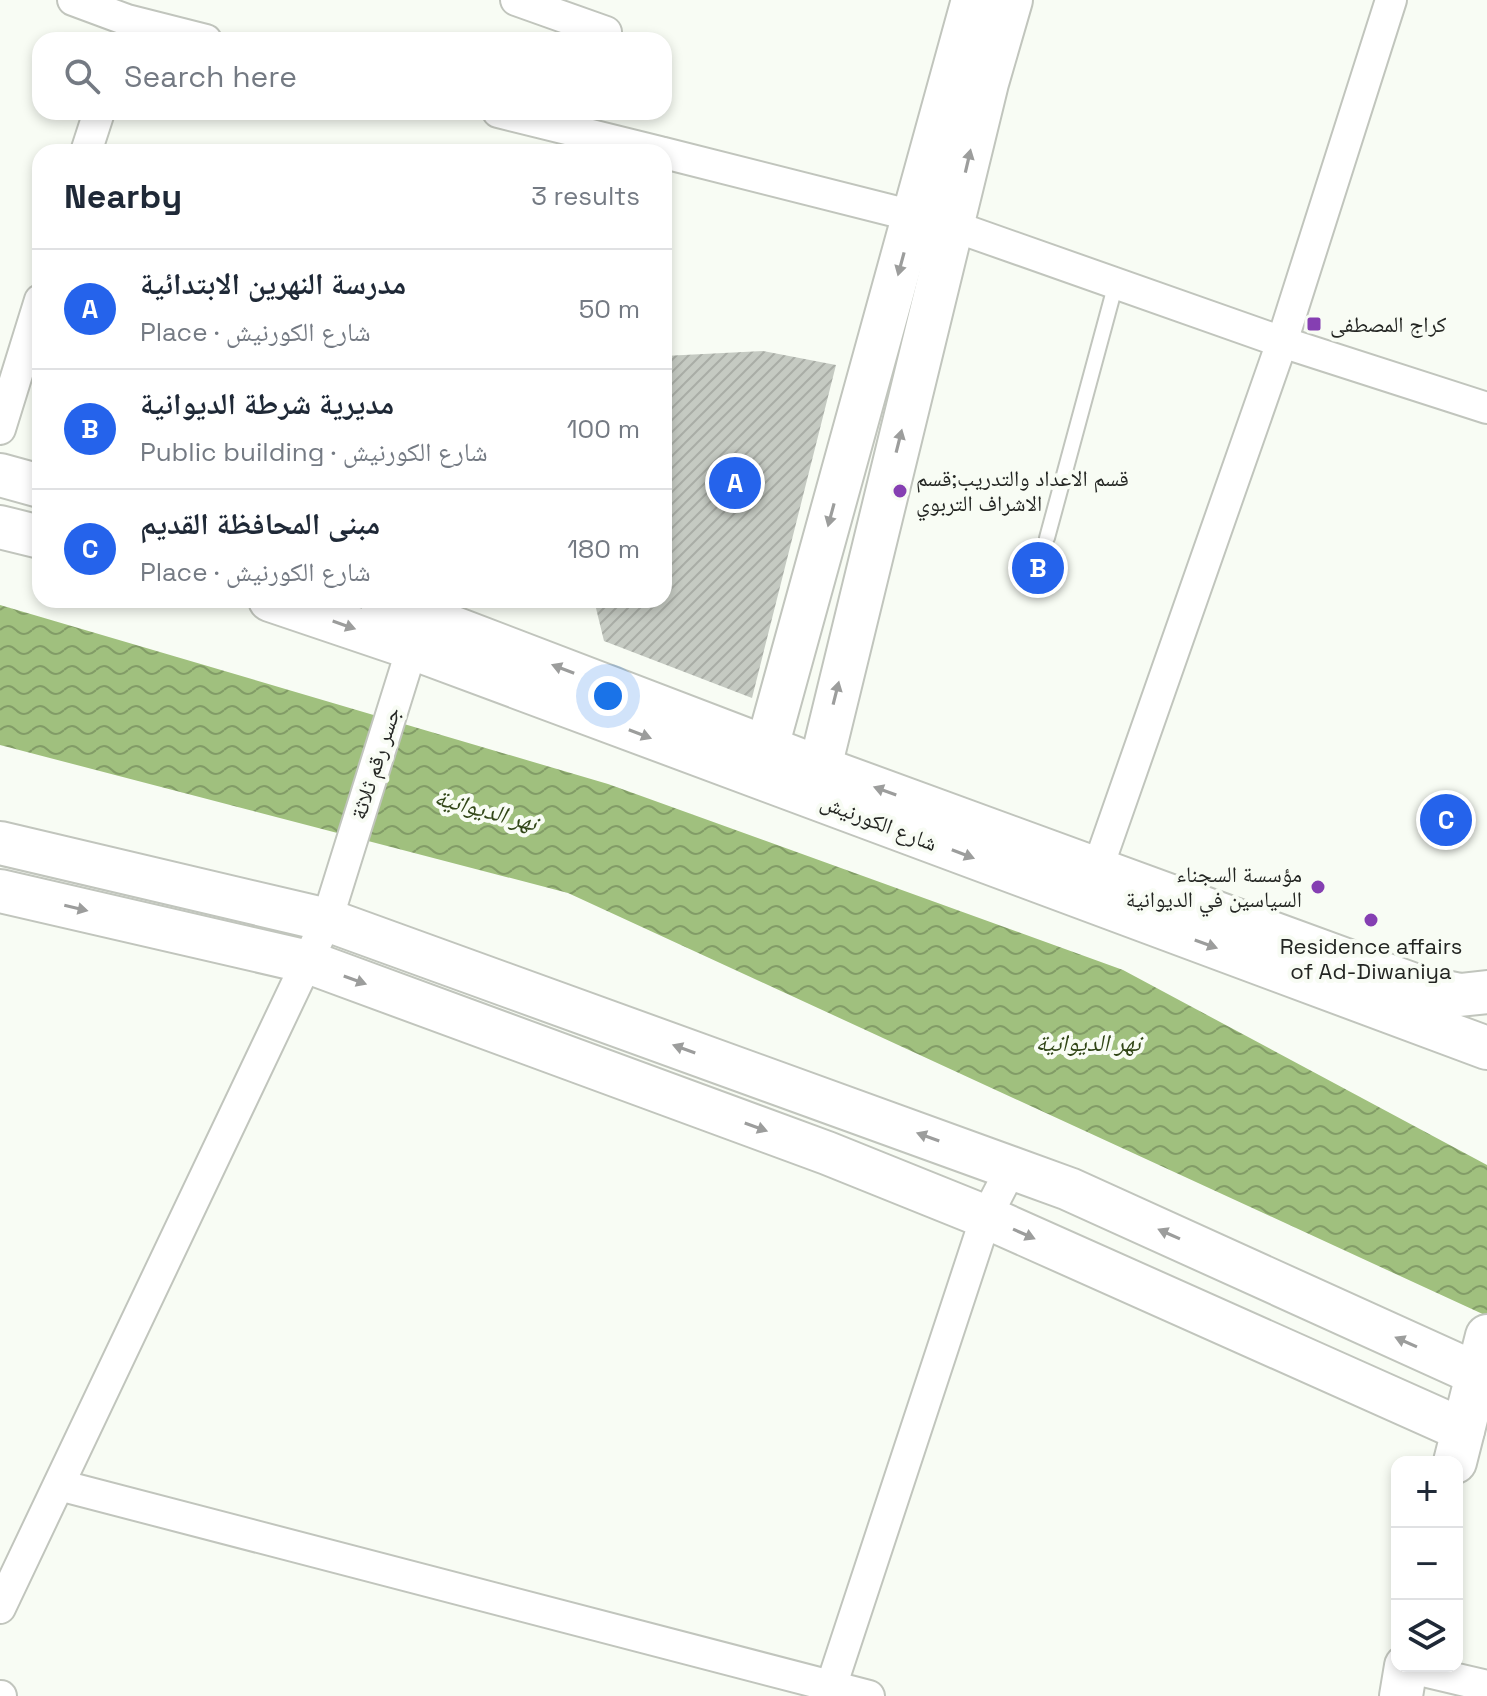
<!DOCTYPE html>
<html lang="en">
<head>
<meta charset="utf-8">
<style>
  body { margin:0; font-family:"Space Grotesk","Noto Naskh Arabic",sans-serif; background:#f6f6f7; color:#1f2937 }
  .controls { position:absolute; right:24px; bottom:24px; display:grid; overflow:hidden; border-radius:16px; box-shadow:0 4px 12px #0003 }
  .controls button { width:72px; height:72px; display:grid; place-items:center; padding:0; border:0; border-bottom:2px solid #e0e1e3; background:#fff; color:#1f2937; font:40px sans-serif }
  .you { position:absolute; left:608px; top:696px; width:28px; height:28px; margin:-20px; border:6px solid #fff; border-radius:50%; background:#1a73e8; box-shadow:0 0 0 12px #1a73e833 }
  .badge { display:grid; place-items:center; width:52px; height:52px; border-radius:50%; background:#2563eb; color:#fff; font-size:26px; font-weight:700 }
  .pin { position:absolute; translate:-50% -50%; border:4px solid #fff; box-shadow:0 2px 8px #0006 }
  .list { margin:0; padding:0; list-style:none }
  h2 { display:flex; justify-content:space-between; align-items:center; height:104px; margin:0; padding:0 32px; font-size:34px }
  h2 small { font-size:26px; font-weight:400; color:#747a83 }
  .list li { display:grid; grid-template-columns:52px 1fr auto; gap:24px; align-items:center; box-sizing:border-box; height:120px; padding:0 32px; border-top:2px solid #e0e1e3 }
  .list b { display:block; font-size:30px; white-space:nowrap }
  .list p { margin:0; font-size:26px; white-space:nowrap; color:#747a83 }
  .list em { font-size:26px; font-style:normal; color:#747a83 }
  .icon { flex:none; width:44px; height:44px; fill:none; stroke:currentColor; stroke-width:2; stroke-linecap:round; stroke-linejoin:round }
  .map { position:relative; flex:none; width:1487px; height:1696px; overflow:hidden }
  .search { position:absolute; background:#fff; box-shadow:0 4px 12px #0003; left:32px; top:32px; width:640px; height:88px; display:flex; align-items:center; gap:20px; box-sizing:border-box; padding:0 28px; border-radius:24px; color:#747a83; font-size:30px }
  .panel { position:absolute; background:#fff; box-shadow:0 4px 12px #0003; left:32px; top:144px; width:640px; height:464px; border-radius:24px }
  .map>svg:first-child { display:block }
  .water { fill:url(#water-waves) }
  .building { fill:url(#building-hatch) }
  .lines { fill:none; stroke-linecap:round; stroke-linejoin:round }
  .lane-casing { stroke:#c1c5bd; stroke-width:18 }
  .street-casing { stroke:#c1c5bd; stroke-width:34 }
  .secondary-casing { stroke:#c1c5bd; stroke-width:46 }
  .lane { stroke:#fff; stroke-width:14 }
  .street { stroke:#fff; stroke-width:30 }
  .secondary { stroke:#fff; stroke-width:42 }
  .oneway { fill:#9c9d9c }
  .poi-dot { fill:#853fb2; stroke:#f8fcf4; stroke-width:3 }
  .labels { text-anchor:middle; stroke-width:8; stroke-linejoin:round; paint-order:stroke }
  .poi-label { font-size:22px; fill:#232522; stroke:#f8fcf4; text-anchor:start }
  .street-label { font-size:22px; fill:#232522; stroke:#f8fcf4 }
  .water-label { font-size:24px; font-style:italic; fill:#314617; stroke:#f8fcf4 }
</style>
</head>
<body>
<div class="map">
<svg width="1487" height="1696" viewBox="0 0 1487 1696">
  <defs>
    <pattern id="water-waves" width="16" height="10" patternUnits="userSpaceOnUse" patternTransform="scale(2)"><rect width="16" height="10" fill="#a0c07e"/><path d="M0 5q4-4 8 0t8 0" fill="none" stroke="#829c67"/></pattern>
    <pattern id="building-hatch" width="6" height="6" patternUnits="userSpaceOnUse" patternTransform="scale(2)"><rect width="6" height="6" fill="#c5cac2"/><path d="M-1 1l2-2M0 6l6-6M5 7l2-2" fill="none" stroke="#a9ada6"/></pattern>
  </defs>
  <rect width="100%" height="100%" fill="#f8fcf4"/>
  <polygon class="water" points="0,605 608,784 1123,970 1487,1165 1487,1316 568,893 0,745"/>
  <polygon class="building" points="763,351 836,365 752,698 604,641 594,600 664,600 664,356"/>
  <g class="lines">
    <defs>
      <polyline id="lane" points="1047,538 1116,283"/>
      <g id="street">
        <polyline points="73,0 127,20 206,40"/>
        <polyline points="516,0 606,32"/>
        <polyline points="498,112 660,152"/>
        <polyline points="86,152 99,112"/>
        <polyline points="664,153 953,226 1282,342 1487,408"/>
        <polyline points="0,429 40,300"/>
        <polyline points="1098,867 1282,342 1391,0"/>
        <polyline points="59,1485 869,1696"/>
        <polyline points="0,1608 327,920 412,648"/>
        <polyline points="1406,1667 1487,1686"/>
        <polyline points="0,1696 1,1696"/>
        <polyline points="828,1696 986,1217 1012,1167"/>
      </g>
      <g id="secondary">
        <polyline points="0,475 40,486"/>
        <polyline points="0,527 40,537"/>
        <polyline points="270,600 412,648 1487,1048"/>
        <polyline points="381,600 818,767 1417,986 1460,995 1487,992"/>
        <polyline points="757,773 767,747 973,0"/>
        <polyline points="814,792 987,83 1011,0"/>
        <polyline points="0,843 327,920 1069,1189 1477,1374"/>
        <polyline points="0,891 308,962 827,1153 986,1217 1463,1430"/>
        <polyline points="1455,1462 1487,1336"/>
        <polyline points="1401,1696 1406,1666"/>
      </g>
    </defs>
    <use href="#lane" class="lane-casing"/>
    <use href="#street" class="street-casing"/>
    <use href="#secondary" class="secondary-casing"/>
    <use href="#lane" class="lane"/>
    <use href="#street" class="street"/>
    <use href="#secondary" class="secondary"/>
  </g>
  <defs><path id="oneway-solid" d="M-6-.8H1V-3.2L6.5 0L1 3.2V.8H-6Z" transform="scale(2)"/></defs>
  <g class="oneway">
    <use href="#oneway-solid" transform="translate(968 161) rotate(-77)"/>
    <use href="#oneway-solid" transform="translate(901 264) rotate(105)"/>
    <use href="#oneway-solid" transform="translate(899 441) rotate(-76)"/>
    <use href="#oneway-solid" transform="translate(831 515) rotate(105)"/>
    <use href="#oneway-solid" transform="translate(344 625) rotate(19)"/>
    <use href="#oneway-solid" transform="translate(563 669) rotate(-159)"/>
    <use href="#oneway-solid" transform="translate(836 693) rotate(-76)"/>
    <use href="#oneway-solid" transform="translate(640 734) rotate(21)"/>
    <use href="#oneway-solid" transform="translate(885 791) rotate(-160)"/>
    <use href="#oneway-solid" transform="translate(963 854) rotate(21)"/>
    <use href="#oneway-solid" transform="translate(76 908) rotate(13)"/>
    <use href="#oneway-solid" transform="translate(1206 944) rotate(20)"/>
    <use href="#oneway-solid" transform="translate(355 980) rotate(20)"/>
    <use href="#oneway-solid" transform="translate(684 1049) rotate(-160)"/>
    <use href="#oneway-solid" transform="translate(756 1127) rotate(20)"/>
    <use href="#oneway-solid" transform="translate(928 1137) rotate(-160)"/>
    <use href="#oneway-solid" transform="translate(1024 1234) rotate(24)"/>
    <use href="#oneway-solid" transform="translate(1169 1234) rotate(-156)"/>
    <use href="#oneway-solid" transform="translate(1406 1342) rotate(-156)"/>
  </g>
  <g class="poi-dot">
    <rect x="1306" y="316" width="16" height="16" rx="4"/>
    <circle cx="900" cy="491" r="8"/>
    <circle cx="1318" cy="887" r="8"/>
    <circle cx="1371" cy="920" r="8"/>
  </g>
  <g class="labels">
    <g class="poi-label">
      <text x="1330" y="332">كراج المصطفى</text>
      <text x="916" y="486">قسم الاعداد والتدريب;قسم<tspan x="916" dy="25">الاشراف التربوي</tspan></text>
      <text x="1302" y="882" text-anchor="end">مؤسسة السجناء<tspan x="1302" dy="25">السياسين في الديوانية</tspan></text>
      <text x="1371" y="954" text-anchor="middle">Residence affairs<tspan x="1371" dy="25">of Ad-Diwaniya</tspan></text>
    </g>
    <g class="street-label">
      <text transform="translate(375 763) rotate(-72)" y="8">جسر رقم ثلاثة</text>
      <text transform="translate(879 822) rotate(21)" y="8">شارع الكورنيش</text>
    </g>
    <g class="water-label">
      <text transform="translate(486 810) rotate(15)" y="8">نهر الديوانية</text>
      <text x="1088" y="1051">نهر الديوانية</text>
    </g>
  </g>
</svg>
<div class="controls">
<button>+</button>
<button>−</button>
<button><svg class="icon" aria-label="layers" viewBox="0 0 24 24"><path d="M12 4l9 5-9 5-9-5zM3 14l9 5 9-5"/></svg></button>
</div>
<div class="you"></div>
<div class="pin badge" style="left:735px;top:483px">A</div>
<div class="pin badge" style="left:1038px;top:568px">B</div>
<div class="pin badge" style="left:1446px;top:820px">C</div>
<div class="search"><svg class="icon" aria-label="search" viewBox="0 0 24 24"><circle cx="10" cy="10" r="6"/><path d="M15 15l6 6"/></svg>Search here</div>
<section class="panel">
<h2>Nearby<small>3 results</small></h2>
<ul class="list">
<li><span class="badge">A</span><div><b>مدرسة النهرين الابتدائية</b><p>Place · شارع الكورنيش</p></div><em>50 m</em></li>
<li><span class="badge">B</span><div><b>مديرية شرطة الديوانية</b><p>Public building · شارع الكورنيش</p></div><em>100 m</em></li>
<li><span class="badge">C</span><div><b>مبنى المحافظة القديم</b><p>Place · شارع الكورنيش</p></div><em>180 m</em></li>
</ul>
</section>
</div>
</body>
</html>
